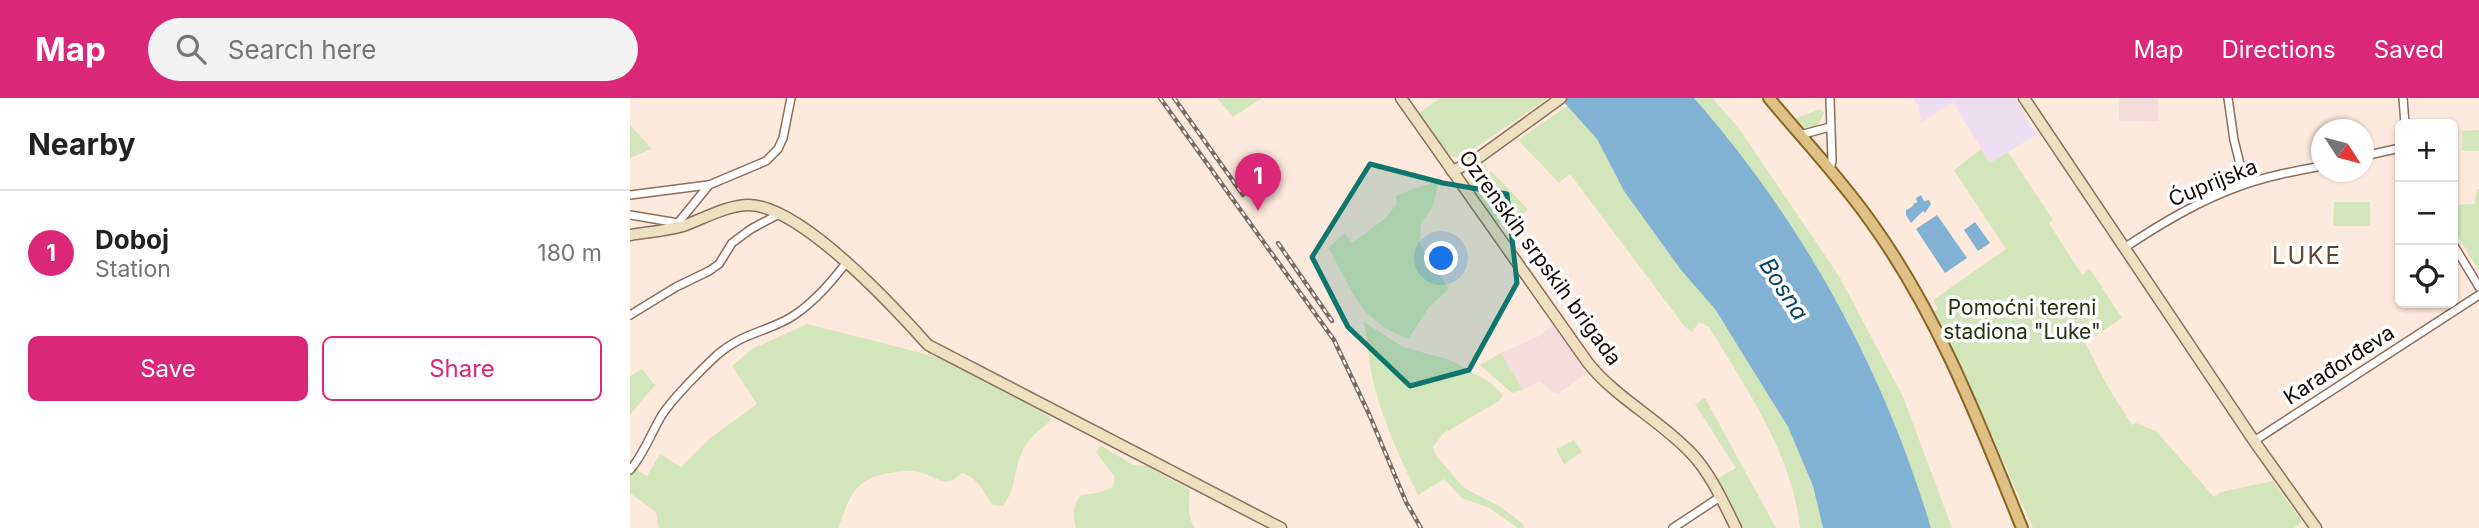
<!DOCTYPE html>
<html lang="en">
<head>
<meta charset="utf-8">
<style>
  body { margin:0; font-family:Inter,sans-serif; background:#f2f2f2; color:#202124 }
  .controls { position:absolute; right:21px; top:21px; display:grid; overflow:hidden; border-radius:10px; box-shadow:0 2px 5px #0004 }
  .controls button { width:63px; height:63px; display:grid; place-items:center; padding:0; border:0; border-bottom:2px solid #e0e0e0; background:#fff; color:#202124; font:35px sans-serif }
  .compass { position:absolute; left:1681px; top:21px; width:63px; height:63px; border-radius:50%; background:#fff; box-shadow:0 2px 5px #0004; rotate:126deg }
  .you { position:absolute; left:812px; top:161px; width:24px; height:24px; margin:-18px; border:5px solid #fff; border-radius:50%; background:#1a73e8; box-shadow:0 0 0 10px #1a73e833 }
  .badge { display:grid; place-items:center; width:46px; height:46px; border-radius:50%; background:#db2777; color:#fff; font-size:23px; font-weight:700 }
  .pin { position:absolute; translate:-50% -58px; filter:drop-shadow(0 2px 4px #0008) }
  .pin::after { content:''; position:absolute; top:37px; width:24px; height:21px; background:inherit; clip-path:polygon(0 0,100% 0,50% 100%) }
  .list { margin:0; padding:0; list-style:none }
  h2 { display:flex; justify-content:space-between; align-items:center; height:91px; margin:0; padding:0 28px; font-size:30px }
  h2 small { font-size:23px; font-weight:400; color:#757577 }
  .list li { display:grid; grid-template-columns:46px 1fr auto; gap:21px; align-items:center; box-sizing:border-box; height:126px; padding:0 28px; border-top:2px solid #e0e0e0 }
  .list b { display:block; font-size:26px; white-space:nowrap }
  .list p { margin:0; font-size:23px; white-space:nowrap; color:#757577 }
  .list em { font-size:23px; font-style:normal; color:#757577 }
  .actions { display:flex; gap:14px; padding:21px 28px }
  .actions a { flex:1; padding:16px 0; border:2px solid #db2777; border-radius:10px; text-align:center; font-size:24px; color:#db2777 }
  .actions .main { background:#db2777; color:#fff }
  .icon { flex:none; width:38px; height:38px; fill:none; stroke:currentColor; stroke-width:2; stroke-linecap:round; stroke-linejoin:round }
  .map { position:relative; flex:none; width:1849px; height:430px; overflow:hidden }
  header { display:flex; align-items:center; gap:42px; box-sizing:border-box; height:98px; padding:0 35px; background:#db2777; color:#fff }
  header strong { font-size:33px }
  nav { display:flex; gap:38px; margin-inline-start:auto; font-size:24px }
  .search { width:490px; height:63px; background:#f2f2f2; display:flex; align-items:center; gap:18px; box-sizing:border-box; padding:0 24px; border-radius:38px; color:#757577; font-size:26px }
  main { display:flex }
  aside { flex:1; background:#fff }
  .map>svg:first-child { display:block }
  .commercial { fill:#eddef1 }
  .education { fill:#f7dcdd }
  .green { fill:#d3e5ba }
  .water { fill:#81b1d3 }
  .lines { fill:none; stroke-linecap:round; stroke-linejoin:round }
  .street-casing { stroke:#8c6e5d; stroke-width:10 }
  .secondary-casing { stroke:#8c6e5d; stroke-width:13 }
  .primary-casing { stroke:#8a6524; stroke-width:14 }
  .street { stroke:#fff; stroke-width:7 }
  .secondary { stroke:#efe0c2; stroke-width:10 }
  .primary { stroke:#dfc186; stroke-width:10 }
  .rail-casing { stroke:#7a6b62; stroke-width:4.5 }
  .rail { stroke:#fff; stroke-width:2; stroke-dasharray:5; stroke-linecap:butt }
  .marked { fill:#0f766e; fill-opacity:0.2; stroke:#0f766e; stroke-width:5; stroke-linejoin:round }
  .labels { text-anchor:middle; stroke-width:7; stroke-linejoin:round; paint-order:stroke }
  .street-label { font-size:21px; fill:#140904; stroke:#fff }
  .park-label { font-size:21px; fill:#25320d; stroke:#fff }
  .water-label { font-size:23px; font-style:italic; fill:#064364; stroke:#fff }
  .quarter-label { font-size:24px; letter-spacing:2px; fill:#5e4333; stroke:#fff }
</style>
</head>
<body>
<header>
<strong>Map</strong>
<div class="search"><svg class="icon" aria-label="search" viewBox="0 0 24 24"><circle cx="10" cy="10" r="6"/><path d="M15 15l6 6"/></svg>Search here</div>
<nav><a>Map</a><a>Directions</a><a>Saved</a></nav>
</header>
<main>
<aside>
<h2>Nearby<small></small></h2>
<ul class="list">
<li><span class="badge">1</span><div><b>Doboj</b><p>Station</p></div><em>180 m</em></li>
</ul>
<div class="actions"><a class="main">Save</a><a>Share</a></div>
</aside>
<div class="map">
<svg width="1849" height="430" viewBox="0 0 1849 430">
  <rect width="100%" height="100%" fill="#fee9dd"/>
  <polygon class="commercial" points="1285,0 1385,0 1406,37 1360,65 1323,4 1291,25 1289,6 1283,3"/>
  <g class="education">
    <rect x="1489" y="0" width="39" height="23"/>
    <polygon points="923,227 956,275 928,296 922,294 910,283 893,292 871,255 909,238"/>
  </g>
  <g class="green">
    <polygon points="587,0 632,0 603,19"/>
    <polygon points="810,0 918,0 829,61 817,56 788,16"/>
    <path d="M1064,0H1082L1108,29L1209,178L1273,299L1322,430H1301C1254,272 1173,124 1064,0Z"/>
    <path d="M937,8L967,41L994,93L1051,172L1085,211L1158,329L1183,388L1193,430H1170C1162,355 1117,292 1079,229L1069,224L1062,234L1055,229L940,76L929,85L888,42Z"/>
    <polygon points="1191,11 1194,15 1189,25 1183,30 1172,29 1163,21"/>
    <polygon points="0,27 22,51 0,60"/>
    <polygon points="1849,32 1849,53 1832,53 1832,33"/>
    <polygon points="1351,51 1360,65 1378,54 1423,122 1419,125 1452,177 1460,171 1492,220 1455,245 1478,289 1502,327 1506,325 1526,333 1584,399 1591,394 1643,383 1672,424 1664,430 1403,430 1355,322 1304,214 1308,211 1303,202 1376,151 1324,72"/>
    <path d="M857,64C847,93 856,99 871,122L869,128L840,90L839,83L846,69L848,70Z"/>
    <polygon points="860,72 898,111 882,126 858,94"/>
    <path d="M809,84L802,110L791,125L790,146L819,191L799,209L778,241C725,219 725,194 698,150L715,135L722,145L756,120L767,105L766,98L791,88Z"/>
    <polygon points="1847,91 1849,91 1849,173 1823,130 1823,107 1844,106"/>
    <polygon points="1704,104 1740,104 1740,128 1703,128"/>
    <path d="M734,224L773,249L820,262L861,285L873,297L869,303L814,335L803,349L805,356L834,390L871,409L893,426L894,430H888L859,410L832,400L814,381L788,397C768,356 748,313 740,268C738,254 737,239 734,224Z"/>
    <path d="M177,226L311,260L408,310L422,321C411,331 398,340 392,354C383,374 387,389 373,408L362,407C354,394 348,380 332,375C314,391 311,381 293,375C281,372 272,373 260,375C224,380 220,399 208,430H29L26,414L0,395V360L9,373L17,378L30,356L51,369L79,341L127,306L102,268L122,251Z"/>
    <polygon points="871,255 893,292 882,295 850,267"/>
    <polygon points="12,271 25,287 0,317 0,278"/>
    <polygon points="1075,300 1146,430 1112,430 1085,382 1106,370 1065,306"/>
    <polygon points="944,342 952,354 934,366 926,351"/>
    <path d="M470,347L503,367L517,368L560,392C559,404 557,419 565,430H446C443,417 442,408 451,397L468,395L483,389L485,379L466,354Z"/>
  </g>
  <g class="water">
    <path d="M930,0H1064C1173,124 1254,272 1301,430H1193L1183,388L1158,329L1085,211L1051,172L994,93L967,41Z"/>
    <polygon points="1291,97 1294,103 1299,102 1301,106 1295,115 1293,113 1281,125 1276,117 1276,112 1282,109 1284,105 1287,105 1286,100"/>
    <polygon points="1307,117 1337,160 1315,175 1286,131"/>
    <polygon points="1345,124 1360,145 1348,153 1334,132"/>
  </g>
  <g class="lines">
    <defs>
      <g id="street">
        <polyline points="1598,0 1604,42 1615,86"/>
        <polyline points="1773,0 1775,26"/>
        <polyline points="1170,37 1200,29"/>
        <polyline points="1734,58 1770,50"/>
        <polyline points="1200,72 1202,63 1200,0"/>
        <polyline points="0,97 78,87"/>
        <polyline points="0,117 48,125"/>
        <polyline points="49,129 48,125 79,87 136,63 148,51 153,40 161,0"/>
        <polyline points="1823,146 1849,189"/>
        <path d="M1494,150C1532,125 1570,102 1613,87C1638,78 1665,73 1692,68"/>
        <polyline points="0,217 46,189 79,173 89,166 102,145 121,131 149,116"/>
        <polyline points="1624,343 1849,197"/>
        <path d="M0,372C14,356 21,335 32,317C43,300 72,271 87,257C111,236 132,235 158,221C181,208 200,186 216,165"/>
        <polyline points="1043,430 1090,399"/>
      </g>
      <g id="secondary">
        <path d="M771,0L958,265C987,301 1030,322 1061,355C1081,376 1093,404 1106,430"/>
        <polyline points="1394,0 1624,343 1686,430"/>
        <polyline points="822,73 844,63 931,0"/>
        <path d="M0,137C17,134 36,133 53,128C73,121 97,107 119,107C171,108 264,209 298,247L651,430"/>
      </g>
      <path id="primary" d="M1139,0C1173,41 1210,80 1241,124C1308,217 1349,324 1392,430"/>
    </defs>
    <use href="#street" class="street-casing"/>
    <use href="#secondary" class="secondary-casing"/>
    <use href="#primary" class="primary-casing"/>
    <use href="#street" class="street"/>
    <use href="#secondary" class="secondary"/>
    <use href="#primary" class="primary"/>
    <defs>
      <g id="rail">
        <polyline points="530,0 704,242 739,316 776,404 791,430"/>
        <polyline points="544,0 613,97"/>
        <polyline points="648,145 702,223"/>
      </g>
    </defs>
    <use href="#rail" class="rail-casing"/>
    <use href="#rail" class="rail"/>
  </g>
  <path class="marked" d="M740,66L813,85L877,96L887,185L839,272L780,288L718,229L682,159Z"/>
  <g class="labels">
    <g class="street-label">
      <text transform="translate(1583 85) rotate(-22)" y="7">Ćuprijska</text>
      <text transform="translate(910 160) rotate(54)" y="7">Ozrenskih srpskih brigada</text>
      <text transform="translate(1709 267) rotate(-33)" y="7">Karađorđeva</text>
    </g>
    <g class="park-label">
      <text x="1392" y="217">Pomoćni tereni<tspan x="1392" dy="24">stadiona "Luke"</tspan></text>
    </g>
    <g class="water-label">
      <text transform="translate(1154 191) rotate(57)" y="8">Bosna</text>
    </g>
    <g class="quarter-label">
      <text x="1677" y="166">LUKE</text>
    </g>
  </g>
</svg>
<div class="controls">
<button>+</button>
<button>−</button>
<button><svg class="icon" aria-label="locate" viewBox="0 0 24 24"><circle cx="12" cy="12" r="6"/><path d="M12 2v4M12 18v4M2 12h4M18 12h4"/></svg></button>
</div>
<svg class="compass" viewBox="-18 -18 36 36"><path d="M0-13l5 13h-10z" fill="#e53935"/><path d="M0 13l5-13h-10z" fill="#757577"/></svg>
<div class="you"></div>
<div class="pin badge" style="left:628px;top:113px">1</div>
</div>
</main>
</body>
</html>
